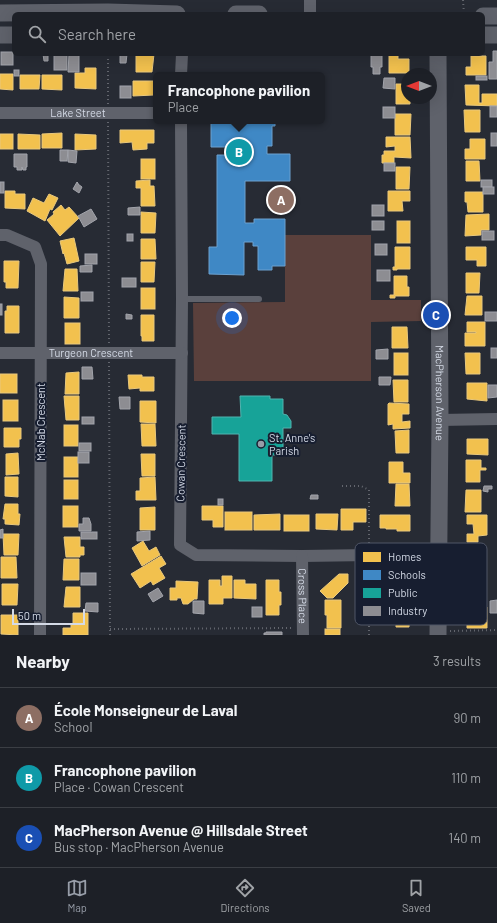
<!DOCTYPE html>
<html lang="en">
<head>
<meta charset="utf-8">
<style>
  body { margin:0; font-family:Barlow,sans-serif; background:#25282f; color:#f1f3f6 }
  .compass { position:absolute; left:401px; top:68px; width:36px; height:36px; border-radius:50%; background:#1d2027; box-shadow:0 4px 16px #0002; rotate:270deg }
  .scale { position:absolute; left:12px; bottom:10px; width:73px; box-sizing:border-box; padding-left:4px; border:2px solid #d4dae6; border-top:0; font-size:11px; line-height:14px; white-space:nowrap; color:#d4dae6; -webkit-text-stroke:3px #171e30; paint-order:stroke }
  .you { position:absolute; left:232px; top:318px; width:14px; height:14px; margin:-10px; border:3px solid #fff; border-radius:50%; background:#1a73e8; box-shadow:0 0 0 6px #1a73e833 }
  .badge { display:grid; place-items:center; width:26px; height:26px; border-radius:50%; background:#979da8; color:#fff; font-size:13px; font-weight:700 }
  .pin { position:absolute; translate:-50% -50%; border:2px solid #fff; box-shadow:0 1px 4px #0006 }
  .popup { position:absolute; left:153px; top:72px; width:172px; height:52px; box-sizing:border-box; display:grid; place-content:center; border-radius:6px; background:#1d2027; filter:drop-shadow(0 1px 3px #0005); font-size:13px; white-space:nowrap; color:#a0a3a7 }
  .popup b { font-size:15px; color:#f1f3f6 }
  .popup::after { content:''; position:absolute; left:50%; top:100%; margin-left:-8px; border:8px solid transparent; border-top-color:#1d2027 }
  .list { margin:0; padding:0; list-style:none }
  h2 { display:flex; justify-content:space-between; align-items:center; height:52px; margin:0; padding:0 16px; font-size:17px }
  h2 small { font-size:13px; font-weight:400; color:#a0a3a7 }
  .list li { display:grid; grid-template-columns:26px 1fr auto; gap:12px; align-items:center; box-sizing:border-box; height:60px; padding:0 16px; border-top:1px solid #3b3e44 }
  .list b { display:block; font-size:15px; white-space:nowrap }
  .list p { margin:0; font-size:13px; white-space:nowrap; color:#a0a3a7 }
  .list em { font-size:13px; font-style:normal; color:#a0a3a7 }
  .icon { flex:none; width:22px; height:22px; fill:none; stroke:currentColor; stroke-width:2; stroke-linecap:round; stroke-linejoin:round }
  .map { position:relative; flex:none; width:497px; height:635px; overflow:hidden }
  .search { position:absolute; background:#1d2027; box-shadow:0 4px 16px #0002; left:12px; right:12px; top:12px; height:44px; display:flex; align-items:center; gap:10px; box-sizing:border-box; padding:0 14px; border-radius:6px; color:#a0a3a7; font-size:15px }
  .sheet { height:232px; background:#1d2027 }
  nav { display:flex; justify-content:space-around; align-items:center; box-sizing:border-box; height:56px; border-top:1px solid #3b3e44; background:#1d2027; font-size:11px; color:#a0a3a7 }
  nav a { display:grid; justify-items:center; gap:2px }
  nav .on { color:#979da8 }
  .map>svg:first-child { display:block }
  .green { fill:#5a403c }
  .homes { fill:#f2c14e; stroke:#e9c87c }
  .schools { fill:#3f88c5; stroke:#6ca1cf }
  .public { fill:#17a398; stroke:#50b4af }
  .industry { fill:#8d8d92; stroke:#a2a4ab }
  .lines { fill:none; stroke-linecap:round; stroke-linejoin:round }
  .path { stroke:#63666e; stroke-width:2; stroke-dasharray:1 3; stroke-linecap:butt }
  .lane { stroke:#5f626b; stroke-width:6 }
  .street { stroke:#5f626b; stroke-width:12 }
  .secondary { stroke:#5f626b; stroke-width:17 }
  .poi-dot { fill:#979da8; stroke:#171e30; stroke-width:1.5 }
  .labels { text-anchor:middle; stroke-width:4; stroke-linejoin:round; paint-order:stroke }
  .street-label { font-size:11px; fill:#d4dae6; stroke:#171e30 }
  .poi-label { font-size:11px; fill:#d4dae6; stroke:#171e30; text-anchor:start }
  .key { fill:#171e30; stroke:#505667; stroke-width:1 }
  .key-label { font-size:11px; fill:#d4dae6 }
</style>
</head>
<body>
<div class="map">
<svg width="497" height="635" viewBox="0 0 497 635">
  <rect width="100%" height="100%" fill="#272b34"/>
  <polygon class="green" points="285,235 371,235 371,300 421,300 421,321 371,322 371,381 194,381 193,303 285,302"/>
  <g class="homes">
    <polygon points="136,54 154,54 152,72 136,72"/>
    <polygon points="389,54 398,54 398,59 409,59 409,73 389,73"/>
    <polygon points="471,56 486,56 486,75 466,75 466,67 471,67"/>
    <polygon points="85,68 96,68 96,89 75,88 75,73 85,73"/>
    <polygon points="0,74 13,74 13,90 0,89"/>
    <polygon points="20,75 40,75 39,89 20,89"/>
    <polygon points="42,75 62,75 62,90 42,89"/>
    <polygon points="133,81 154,81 154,95 133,96"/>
    <polygon points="396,84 407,84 407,98 410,98 410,104 396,104"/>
    <polygon points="465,85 479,85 479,103 482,103 482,94 497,94 497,106 466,105"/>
    <polygon points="464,110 480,110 480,132 465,132"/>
    <polygon points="395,114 411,114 410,135 395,135"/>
    <polygon points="120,130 154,130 154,143 147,143 147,149 133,150 132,142 120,143"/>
    <polygon points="62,133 62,148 42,148 42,134"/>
    <rect x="0" y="134" width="13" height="15"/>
    <polygon points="18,134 40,135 40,149 18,149"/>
    <polygon points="75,134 96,135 96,149 75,150"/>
    <polygon points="386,137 410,137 411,158 394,157 394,163 382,163 382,155 384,155 384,151 395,151 395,146 386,147"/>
    <polygon points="470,139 485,139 485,159 465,159 465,149 470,149"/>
    <rect x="141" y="159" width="14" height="20"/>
    <polygon points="466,161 479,161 480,181 466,181"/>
    <polygon points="396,167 410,167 409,189 396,189"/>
    <polygon points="150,180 150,186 154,186 155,206 141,206 141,188 136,188 136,181"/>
    <polygon points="5,191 15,191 15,194 25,194 25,209 5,208"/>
    <polygon points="388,191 410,191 410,201 402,201 403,211 388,211"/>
    <polygon points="465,192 483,192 483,212 468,212 467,202 465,202"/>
    <polygon points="49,194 58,198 52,210 50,209 45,221 27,211 33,198 44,203"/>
    <polygon points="61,205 65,210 69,207 79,218 60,236 47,220 54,214 53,212"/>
    <polygon points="141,212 156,213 155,233 141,233"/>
    <polygon points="489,214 489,230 481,230 481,235 465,236 466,215"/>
    <rect x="397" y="221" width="13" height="22"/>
    <polygon points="74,238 79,261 67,264 64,253 63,254 60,241"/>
    <polygon points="141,239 155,239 156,259 141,259"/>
    <polygon points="395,247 410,247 410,269 397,269 397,270 393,270 393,267 395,267"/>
    <polygon points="466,247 486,247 486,266 477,266 477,260 466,260"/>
    <polygon points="4,261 19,261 18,288 6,288 6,282 4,282"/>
    <polygon points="141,262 155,262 154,282 141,282"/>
    <polygon points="65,269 77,269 78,291 63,291"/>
    <polygon points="466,273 480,273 479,293 466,293"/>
    <polygon points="394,276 407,276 407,287 409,287 409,296 395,296 395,298 390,298 390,295 394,295"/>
    <rect x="141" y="288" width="14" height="21"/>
    <polygon points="467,296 482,296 482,315 465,315"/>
    <polygon points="64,297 79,298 79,318 64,318"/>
    <polygon points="7,306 19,306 19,333 5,333 5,311 7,311"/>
    <polygon points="141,315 154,315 154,341 142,341 142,336 141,336"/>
    <polygon points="467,322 485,322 485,346 465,346 465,333 476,333 476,332 467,332"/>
    <rect x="65" y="323" width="15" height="21"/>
    <polygon points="392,327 407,327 408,348 392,348"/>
    <rect x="394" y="353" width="14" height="22"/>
    <polygon points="465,353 480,353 480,374 466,374"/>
    <polygon points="79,372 79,394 65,394 66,373"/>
    <rect x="0" y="374" width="17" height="19"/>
    <polygon points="128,375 142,375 142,377 154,377 154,391 140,391 140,388 129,389"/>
    <polygon points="393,380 408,380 408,402 394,402"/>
    <polygon points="467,383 487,383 487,401 467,399"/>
    <polygon points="64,396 79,396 79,420 66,420"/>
    <rect x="3" y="400" width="15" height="21"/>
    <polygon points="140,401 156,401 156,423 140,422"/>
    <polygon points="389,403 409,404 409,414 402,414 402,422 410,421 410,428 393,429 393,424 388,425 388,404"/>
    <polygon points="141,424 155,424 156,446 142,446"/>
    <rect x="64" y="425" width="14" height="21"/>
    <polygon points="4,428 21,428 21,439 19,439 19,447 4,447"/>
    <polygon points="409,430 409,453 396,453 395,431"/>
    <polygon points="467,439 488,439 488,455 467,454"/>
    <polygon points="18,453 19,474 6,475 6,454"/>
    <polygon points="141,454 155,454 155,476 142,476"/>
    <rect x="64" y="457" width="14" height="20"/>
    <polygon points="466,460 481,460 481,468 486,468 486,470 480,470 480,482 466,482"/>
    <polygon points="389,462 403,462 403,473 410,473 410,483 389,483"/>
    <polygon points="5,477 18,477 18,497 5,496"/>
    <polygon points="155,477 156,500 136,500 136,491 140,491 140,478"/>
    <rect x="64" y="480" width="14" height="19"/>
    <polygon points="396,484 409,484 410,506 395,506"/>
    <polygon points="466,490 481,490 481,512 465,512"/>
    <polygon points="5,504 18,504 18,514 20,514 19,525 5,524 5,519 3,519"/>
    <rect x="63" y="506" width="15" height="21"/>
    <polygon points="202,506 223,506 223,527 213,527 213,520 202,520"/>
    <polygon points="155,507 155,530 140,530 140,508"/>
    <polygon points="341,509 366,509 366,522 353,522 353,530 341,530"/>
    <rect x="225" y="512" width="27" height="18"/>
    <polygon points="280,514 280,530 254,530 254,515"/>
    <polygon points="316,514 338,514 337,530 316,529"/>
    <rect x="284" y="515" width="25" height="16"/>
    <polygon points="380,515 410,515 410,531 397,531 397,529 386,529 386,528 380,528"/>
    <polygon points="467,515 487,515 487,535 478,536 478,542 467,542 467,534 474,534 473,524 467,524"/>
    <polygon points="3,534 19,534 18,555 4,555"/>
    <polygon points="64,537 80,537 80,547 84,547 84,555 80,555 80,557 66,557"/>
    <polygon points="143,541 149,551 156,547 160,555 142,566 132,548"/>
    <polygon points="467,550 484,550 484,553 486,553 485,571 469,571 469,564 467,564"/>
    <polygon points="161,556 166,564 159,568 165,578 153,585 151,581 140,588 131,574"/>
    <polygon points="1,557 16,557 17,578 1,578"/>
    <polygon points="64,559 79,559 79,580 63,580"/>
    <polygon points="467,572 483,572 483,594 468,595"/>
    <polygon points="339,574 348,574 348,583 333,598 327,598 320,591"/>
    <polygon points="222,576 232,576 232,598 223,598 223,604 209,604 209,580 220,580 220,586 222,586"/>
    <rect x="389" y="579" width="21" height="15"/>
    <polygon points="234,580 245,580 245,584 256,584 256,599 234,598"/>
    <polygon points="266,580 279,580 279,592 281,592 281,605 279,605 279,615 266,615"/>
    <polygon points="176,581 198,582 197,599 194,599 188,604 183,604 181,598 177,598 177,600 170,600 170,588 176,588"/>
    <polygon points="2,584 18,584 17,605 2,605"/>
    <polygon points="66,587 80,587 80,607 64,607"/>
    <polygon points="325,600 341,600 341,628 327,628 327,615 325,615"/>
    <polygon points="396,605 410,605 409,627 396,627"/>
    <polygon points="474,607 487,607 487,628 467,628 467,618 474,618"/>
    <polygon points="73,613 88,613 88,635 63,635 63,628 71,628 71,624 73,624"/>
    <polygon points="1,615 18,615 18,635 1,634"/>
    <rect x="325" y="629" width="15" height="6"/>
  </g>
  <polygon class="schools" points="211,121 314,121 314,123 275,122 275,126 272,126 272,146 267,146 267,154 290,154 290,181 245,181 245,223 254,223 254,219 285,219 285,266 272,266 272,270 258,270 258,246 253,246 253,242 244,242 244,275 209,274 209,247 217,247 217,155 234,155 234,147 211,147"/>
  <polygon class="public" points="240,396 270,396 270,399 283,399 283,414 287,415 291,421 291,428 283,428 283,455 272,455 272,481 239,481 239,434 212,434 212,417 241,417"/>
  <g class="industry">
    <polygon points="493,51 497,51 497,79 489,79 489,62 493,62"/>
    <rect x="1" y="52" width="12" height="13"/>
    <polygon points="43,54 48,54 48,61 44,61"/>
    <polygon points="69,54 79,55 79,72 68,72"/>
    <polygon points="120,54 127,54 126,63 120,63"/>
    <polygon points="371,54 382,54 382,67 380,67 380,74 373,74 373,67 371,67"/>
    <rect x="54" y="55" width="13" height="15"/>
    <rect x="14" y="70" width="5" height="6"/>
    <rect x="476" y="76" width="11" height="4"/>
    <polygon points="384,78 395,78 395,89 383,88"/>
    <rect x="120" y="86" width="11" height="12"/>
    <rect x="490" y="106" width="7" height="11"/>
    <rect x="383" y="107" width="12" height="11"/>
    <rect x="491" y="133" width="6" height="13"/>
    <polygon points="60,150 68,150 67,161 60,161"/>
    <polygon points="68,150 77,151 76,163 68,162"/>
    <polygon points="14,154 27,154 27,167 26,167 26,170 23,170 22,167 22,170 17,170 17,167 14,167"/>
    <rect x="384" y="163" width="11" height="8"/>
    <rect x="481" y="180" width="11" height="7"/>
    <rect x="0" y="182" width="4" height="11"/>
    <polygon points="77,182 78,183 78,184 82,187 79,193 73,189"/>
    <rect x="483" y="187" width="11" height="7"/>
    <rect x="372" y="205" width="12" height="11"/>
    <polygon points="140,207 140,215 128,215 128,208"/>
    <polygon points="91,209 97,219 84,227 78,216"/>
    <rect x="372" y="221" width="12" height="9"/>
    <rect x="482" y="231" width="12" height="9"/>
    <rect x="127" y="234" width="6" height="7"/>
    <rect x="375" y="244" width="12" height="11"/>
    <rect x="85" y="254" width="12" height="10"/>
    <polygon points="92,265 92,272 80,272 80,266"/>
    <rect x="377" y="270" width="13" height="11"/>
    <rect x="122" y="278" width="14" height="9"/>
    <rect x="81" y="292" width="12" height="9"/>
    <rect x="0" y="304" width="2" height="11"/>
    <rect x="485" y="312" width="12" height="9"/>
    <polygon points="126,314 132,315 132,319 126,319"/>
    <rect x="491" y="348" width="6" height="10"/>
    <polygon points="388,349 388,359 376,359 376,350"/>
    <polygon points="82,367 92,367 93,379 82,379"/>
    <polygon points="379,377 391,377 390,385 379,385"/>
    <polygon points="488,385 497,385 497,397 488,398"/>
    <polygon points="119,397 130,397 130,409 120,409"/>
    <rect x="82" y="417" width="12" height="7"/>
    <rect x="79" y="443" width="12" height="8"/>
    <rect x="78" y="452" width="11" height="11"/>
    <polygon points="484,486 492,486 492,489 488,489 488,492 483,491"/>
    <polygon points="311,495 318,495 318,499 310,499"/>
    <rect x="218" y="499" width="5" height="6"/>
    <polygon points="83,518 89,518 91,524 91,531 79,531 79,524 83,524"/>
    <polygon points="3,529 3,538 0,538 0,530"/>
    <polygon points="150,531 150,540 137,541 137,532"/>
    <rect x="81" y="532" width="16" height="7"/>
    <rect x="81" y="573" width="15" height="12"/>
    <polygon points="376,575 388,576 388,588 376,588"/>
    <polygon points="158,588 163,596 153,602 148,594"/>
    <polygon points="497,600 497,613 490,613 490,601"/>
    <polygon points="193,601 204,601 204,614 193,613"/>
    <polygon points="86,603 98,603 98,612 85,611"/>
    <rect x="252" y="607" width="10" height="10"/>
    <polygon points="266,632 282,632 282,635 264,635 264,633 266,633"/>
  </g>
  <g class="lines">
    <g class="path">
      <polyline points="463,0 464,14"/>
      <polyline points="108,104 108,54"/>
      <polyline points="108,122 109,344"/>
      <polyline points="109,362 110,635"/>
      <polyline points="342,486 361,486 369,490 369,546"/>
      <polyline points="369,566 369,635"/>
      <polyline points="110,629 294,628"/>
      <polyline points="450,631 497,630"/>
    </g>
    <polyline class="lane" points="182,299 259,299"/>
    <g class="street">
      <polyline points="310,0 310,14"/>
      <polyline points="181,75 182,54"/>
      <path id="s1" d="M0,113H156"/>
      <polyline points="181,121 182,299 180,545 196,555 302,556 438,554"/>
      <polyline points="0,235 7,235 35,247 41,264 40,635"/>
      <path id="s2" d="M0,353H182"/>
      <polyline points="440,420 497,419"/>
      <path id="s3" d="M302,556L303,635"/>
    </g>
    <g class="secondary">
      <polyline points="0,13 108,12 177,14"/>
      <polyline points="236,14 259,14"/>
      <polyline points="483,16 497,16"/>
      <polyline points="0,35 14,35"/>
      <polyline points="483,35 497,35"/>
      <path id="s4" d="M438,54L440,420L438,635"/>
    </g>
  </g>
  <circle class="poi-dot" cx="261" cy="444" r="4"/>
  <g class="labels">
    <g class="street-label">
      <text dy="4" stroke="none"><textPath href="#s1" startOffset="78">Lake Street</textPath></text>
      <text dy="4" stroke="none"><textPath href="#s2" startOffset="91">Turgeon Crescent</textPath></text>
      <text dy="4" stroke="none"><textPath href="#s4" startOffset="339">MacPherson Avenue</textPath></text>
      <text transform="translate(41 422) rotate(-90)" y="4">McNab Crescent</text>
      <text transform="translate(181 463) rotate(-89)" y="4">Cowan Crescent</text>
      <text dy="4" stroke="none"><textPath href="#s3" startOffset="40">Cross Place</textPath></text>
    </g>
    <g class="poi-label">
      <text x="269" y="442">St. Anne's<tspan x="269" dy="13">Parish</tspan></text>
    </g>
  </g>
  <rect x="355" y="543" width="132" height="82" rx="6" class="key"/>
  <rect x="363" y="552" width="18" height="10" fill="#f2c14e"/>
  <rect x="363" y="570" width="18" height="10" fill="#3f88c5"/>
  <rect x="363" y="588" width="18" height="10" fill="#17a398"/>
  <rect x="363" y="606" width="18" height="10" fill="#8d8d92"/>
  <g class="key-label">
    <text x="388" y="561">Homes</text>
    <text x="388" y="579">Schools</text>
    <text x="388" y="597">Public</text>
    <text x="388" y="615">Industry</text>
  </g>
</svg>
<svg class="compass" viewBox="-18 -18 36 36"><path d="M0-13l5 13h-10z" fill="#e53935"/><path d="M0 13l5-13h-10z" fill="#a0a3a7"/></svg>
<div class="scale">50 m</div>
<div class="you"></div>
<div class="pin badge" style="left:281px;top:200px;background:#8d6e63">A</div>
<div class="pin badge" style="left:239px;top:152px;background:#0f9aa8">B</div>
<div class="popup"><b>Francophone pavilion</b>Place</div>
<div class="pin badge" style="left:436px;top:315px;background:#1a4fb4">C</div>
<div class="search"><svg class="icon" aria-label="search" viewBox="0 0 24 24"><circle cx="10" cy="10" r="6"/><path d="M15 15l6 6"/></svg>Search here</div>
</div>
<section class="sheet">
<h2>Nearby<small>3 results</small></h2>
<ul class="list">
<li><span class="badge" style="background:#8d6e63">A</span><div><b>École Monseigneur de Laval</b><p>School</p></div><em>90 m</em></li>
<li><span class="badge" style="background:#0f9aa8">B</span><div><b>Francophone pavilion</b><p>Place · Cowan Crescent</p></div><em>110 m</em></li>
<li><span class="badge" style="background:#1a4fb4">C</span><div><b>MacPherson Avenue @ Hillsdale Street</b><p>Bus stop · MacPherson Avenue</p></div><em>140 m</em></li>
</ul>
</section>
<nav>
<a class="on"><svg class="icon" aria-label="map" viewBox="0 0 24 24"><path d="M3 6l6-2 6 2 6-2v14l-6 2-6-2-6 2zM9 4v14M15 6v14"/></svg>Map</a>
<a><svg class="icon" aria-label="directions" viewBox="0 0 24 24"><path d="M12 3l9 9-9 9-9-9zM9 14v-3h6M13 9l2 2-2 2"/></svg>Directions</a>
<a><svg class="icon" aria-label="saved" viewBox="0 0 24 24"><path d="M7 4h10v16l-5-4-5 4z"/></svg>Saved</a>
</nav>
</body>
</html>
